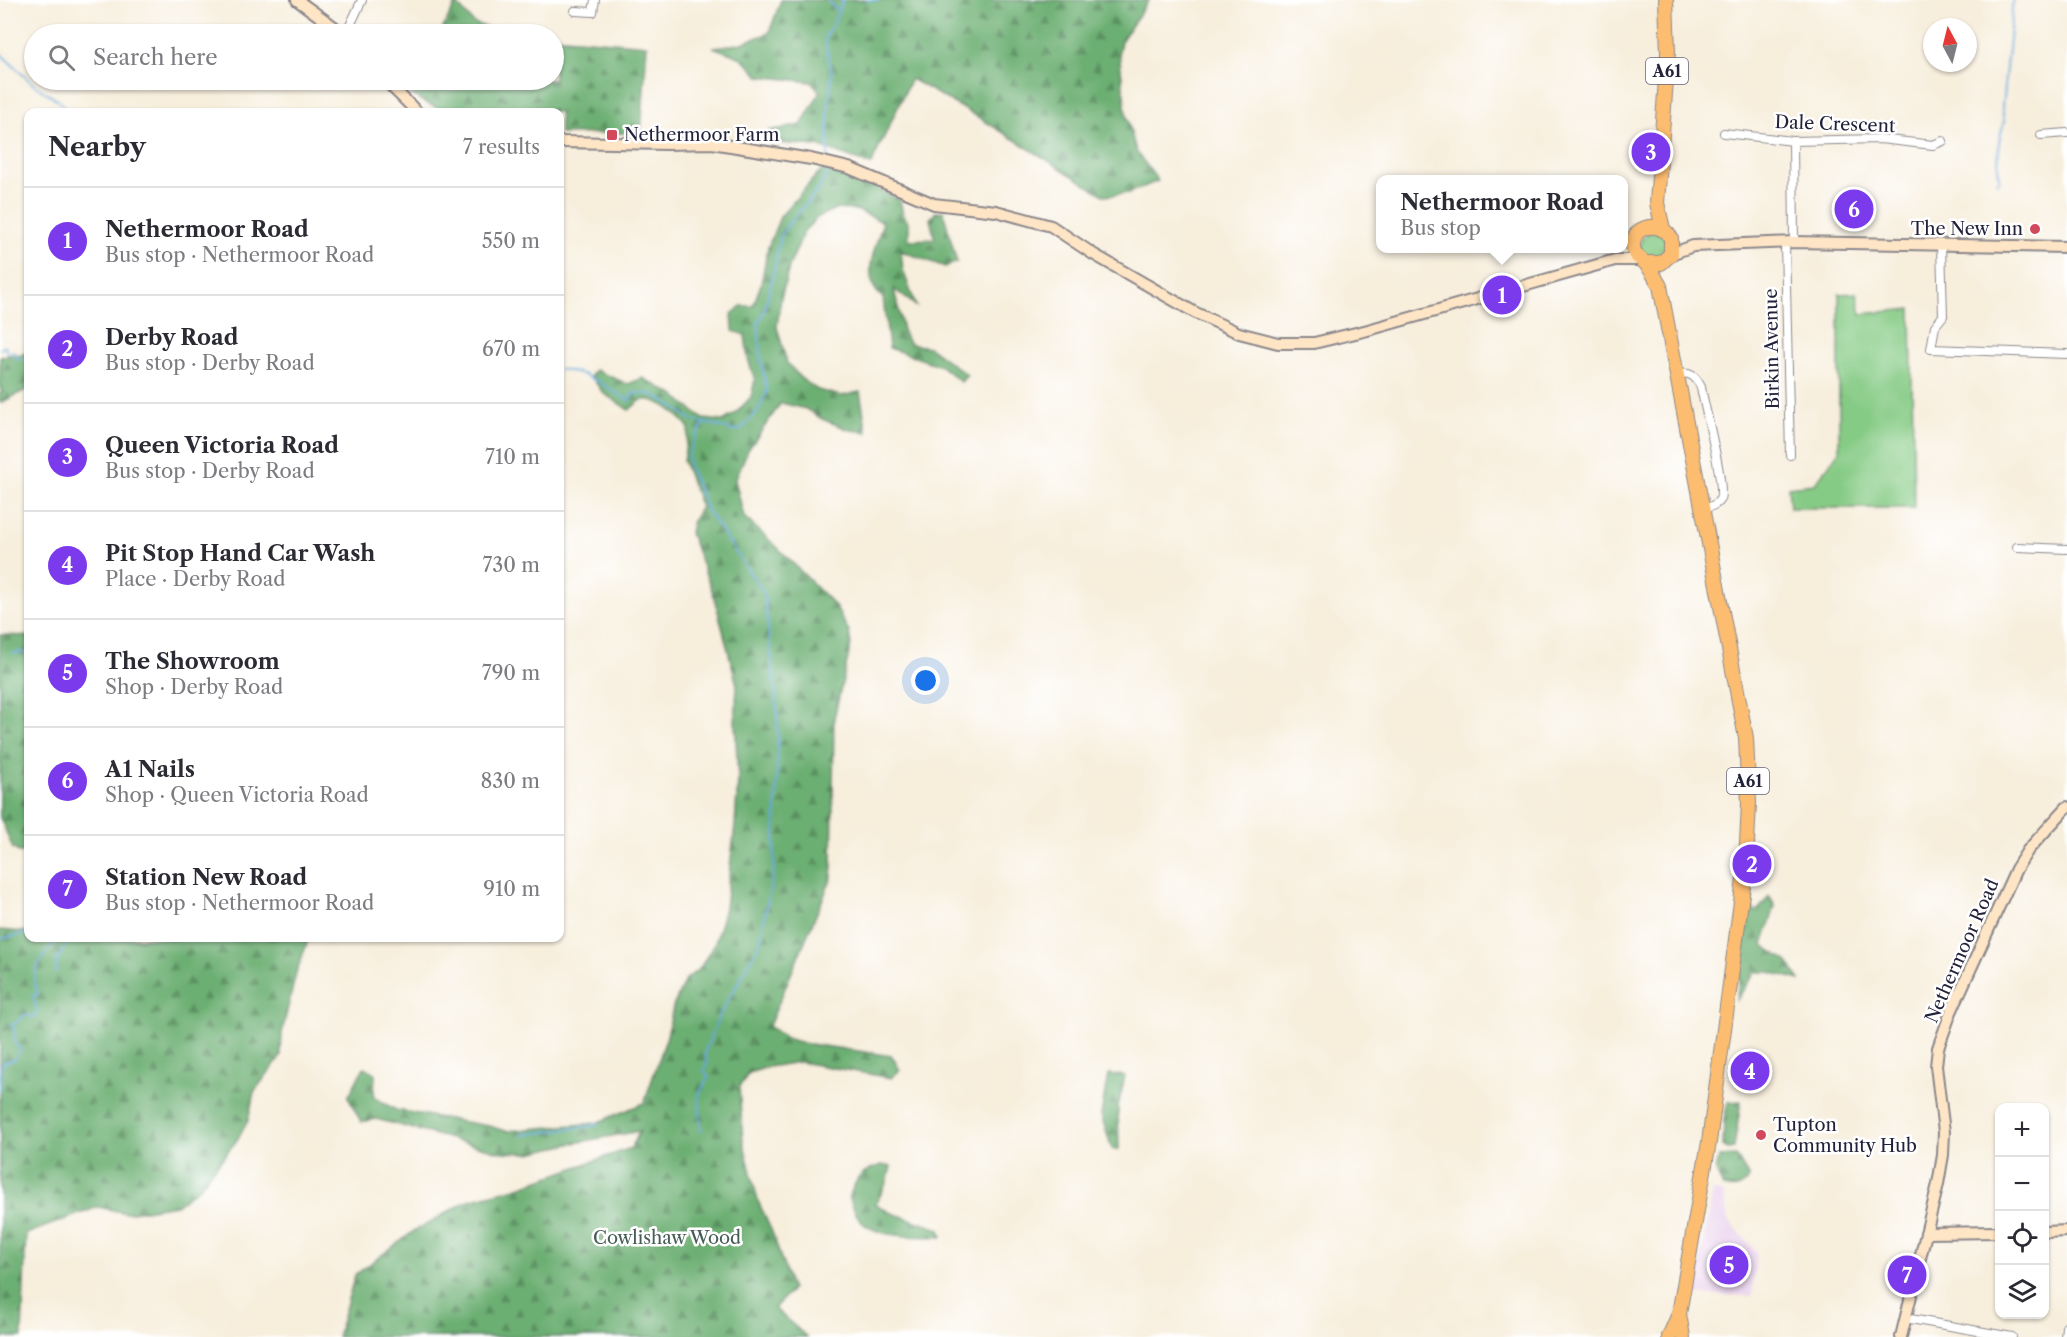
<!DOCTYPE html>
<html lang="en">
<head>
<meta charset="utf-8">
<style>
  body { margin:0; font-family:"Libre Caslon Text",serif; background:#f7f7f7; color:#2b2b33 }
  .controls { position:absolute; right:18px; bottom:18px; display:grid; overflow:hidden; border-radius:12px; box-shadow:0 2px 4px #0004 }
  .controls button { width:54px; height:54px; display:grid; place-items:center; padding:0; border:0; border-bottom:2px solid #e1e1e2; background:#fff; color:#2b2b33; font:30px sans-serif }
  .compass { position:absolute; left:1923px; top:18px; width:54px; height:54px; border-radius:50%; background:#fff; box-shadow:0 2px 4px #0004; rotate:353deg }
  .you { position:absolute; left:926px; top:681px; width:21px; height:21px; margin:-15px; border:4px solid #fff; border-radius:50%; background:#1a73e8; box-shadow:0 0 0 9px #1a73e833 }
  .badge { display:grid; place-items:center; width:39px; height:39px; border-radius:50%; background:#7c3aed; color:#fff; font-size:20px; font-weight:700 }
  .pin { position:absolute; translate:-50% -50%; border:3px solid #fff; box-shadow:0 2px 6px #0006 }
  .popup { position:absolute; left:1376px; top:175px; width:252px; height:78px; box-sizing:border-box; display:grid; place-content:center; border-radius:12px; background:#fff; filter:drop-shadow(0 2px 4px #0005); font-size:20px; white-space:nowrap; color:#7c7c81 }
  .popup b { font-size:22px; color:#2b2b33 }
  .popup::after { content:''; position:absolute; left:50%; top:100%; margin-left:-12px; border:12px solid transparent; border-top-color:#fff }
  .list { margin:0; padding:0; list-style:none }
  h2 { display:flex; justify-content:space-between; align-items:center; height:78px; margin:0; padding:0 24px; font-size:26px }
  h2 small { font-size:20px; font-weight:400; color:#7c7c81 }
  .list li { display:grid; grid-template-columns:39px 1fr auto; gap:18px; align-items:center; box-sizing:border-box; height:108px; padding:0 24px; border-top:2px solid #e1e1e2 }
  .list b { display:block; font-size:22px; white-space:nowrap }
  .list p { margin:0; font-size:20px; white-space:nowrap; color:#7c7c81 }
  .list em { font-size:20px; font-style:normal; color:#7c7c81 }
  .icon { flex:none; width:33px; height:33px; fill:none; stroke:currentColor; stroke-width:2; stroke-linecap:round; stroke-linejoin:round }
  .map { position:relative; flex:none; width:2067px; height:1337px; overflow:hidden }
  .search { position:absolute; background:#fff; box-shadow:0 2px 4px #0004; left:24px; top:24px; width:540px; height:66px; display:flex; align-items:center; gap:15px; box-sizing:border-box; padding:0 21px; border-radius:33px; color:#7c7c81; font-size:22px }
  .panel { position:absolute; background:#fff; box-shadow:0 2px 4px #0004; left:24px; top:108px; width:540px; height:834px; border-radius:12px }
  .map>svg:first-child { display:block }
  .built { fill:#ead1ed }
  .grass { fill:url(#grass-tufts); stroke:#547660; stroke-width:1.5 }
  .forest { fill:url(#forest-firs); stroke:#476856; stroke-width:1.5 }
  .park { fill:#86cb85; stroke:#547660; stroke-width:1.5 }
  .lines { fill:none; stroke-linecap:round; stroke-linejoin:round }
  .stream { stroke:#65a8d9; stroke-width:2 }
  .street-casing { stroke:#8c888c; stroke-width:10 }
  .secondary-casing { stroke:#8c888c; stroke-width:14 }
  .highway-casing { stroke:#8c888c; stroke-width:16 }
  .street { stroke:#fff; stroke-width:8 }
  .secondary { stroke:#fee5c5; stroke-width:10 }
  .highway { stroke:#fcbd6f; stroke-width:14 }
  .poi-dot { fill:#d1495b; stroke:#fff; stroke-width:2 }
  .labels { text-anchor:middle; stroke-width:5; stroke-linejoin:round; paint-order:stroke }
  .shield { fill:#fff; stroke:#646476; stroke-width:1.5 }
  .shield-label { font-size:16px; font-weight:bold; fill:#22223b }
  .street-label { font-size:18px; fill:#22223b; stroke:#fff }
  .poi-label { font-size:18px; fill:#22223b; stroke:#fff; text-anchor:start }
  .park-label { font-size:18px; fill:#455d55; stroke:#fff }
</style>
</head>
<body>
<div class="map">
<svg width="2067" height="1337" viewBox="0 0 2067 1337">
  <defs>
    <pattern id="grass-tufts" width="24" height="20" patternUnits="userSpaceOnUse" patternTransform="scale(1.5)"><rect width="24" height="20" fill="#86cb85"/><path d="M3 7l-1-3M5 7V3M7 7l1-3M15 17l-1-3M17 17v-4M19 17l1-3" fill="none" stroke="#73ae74"/></pattern>
    <pattern id="forest-firs" width="22" height="20" patternUnits="userSpaceOnUse" patternTransform="scale(1.5)"><rect width="22" height="20" fill="#6caf72"/><path d="M5 1l3.5 6h-7zM16 11l3.5 6h-7z" fill="#588e5f"/></pattern>
  </defs>
  <rect width="100%" height="100%" fill="#fff"/>
  <filter id="ink" filterUnits="userSpaceOnUse"><feTurbulence type="fractalNoise" baseFrequency=".0167" numOctaves="2"/><feDisplacementMap in="SourceGraphic" scale="12" xChannelSelector="R" yChannelSelector="G"/><feConvolveMatrix kernelMatrix="1 2 1 2 8 2 1 2 1" color-interpolation-filters="sRGB"/></filter>
  <filter id="wash" filterUnits="userSpaceOnUse"><feTurbulence type="fractalNoise" baseFrequency=".008" numOctaves="4" result="noise"/><feDisplacementMap in="SourceGraphic" scale="24" xChannelSelector="R" yChannelSelector="G"/><feGaussianBlur stdDeviation="1.35" result="paint"/><feColorMatrix in="noise" values="0 0 0 0 0 0 0 0 0 0 0 0 0 0 0 0 0 1.4 0 .05"/><feComposite in="paint" operator="in"/></filter>
  <g filter="url(#wash)">
    <rect width="100%" height="100%" fill="#f7eedc"/>
    <polygon class="built" points="1713,1191 1723,1192 1728,1221 1757,1252 1752,1296 1694,1294"/>
    <circle class="grass" cx="1653" cy="245" r="13"/>
    <g class="forest">
      <polygon points="781,0 1149,0 1121,41 1119,51 1126,113 1136,151 1158,181 1129,193 1105,196 978,117 911,79 871,165 817,146 766,142 769,131 801,125 820,92 812,82 759,76 742,58 713,47 739,44 769,33"/>
      <polygon points="456,3 474,23 500,32 530,34 440,34"/>
      <polygon points="554,37 647,45 641,133 560,134 560,112 447,112 422,101 401,87 410,80 554,80"/>
      <path d="M821,170L845,172L900,200L903,215L909,223V240L935,239L930,219L936,212L943,211L957,262L945,267L901,251L903,270L916,306L894,289L904,335L910,344L929,347L967,375L961,382L941,366L889,348L883,298C859,279 876,246 883,222L856,210L835,209L818,217L804,231L789,267L781,298L777,327L787,363L802,379L818,390L841,396L860,392L867,432L850,430L822,419L806,409L781,403L748,450L735,480L744,517L778,548L835,606L849,632L851,645L834,718L832,877L769,1026L786,1038L803,1043L892,1056L900,1070L891,1078L800,1062L768,1067L749,1073L739,1087L743,1140L758,1201L772,1232L792,1290L774,1308L807,1337H337L355,1275L414,1231L469,1200L516,1188L631,1148L640,1131L574,1143L530,1153L500,1152L376,1119L361,1122L348,1097L364,1067L375,1073L374,1097L396,1110L489,1126L506,1131L596,1123L644,1103L667,1036L673,1007L685,980L700,968L715,943L725,908L735,825L738,779L735,722L737,685L714,596L690,533L692,522L701,507L683,461L689,428C680,417 656,394 640,401C636,403 632,408 629,410L603,393L591,376L595,370L628,384L643,378L674,395L703,419L723,421L735,414L751,397L755,380L748,359L745,335L733,331L732,314L741,306H753L761,284L768,247L780,217Z"/>
      <polygon points="28,353 28,389 0,403 0,393 3,392 0,389 0,357"/>
      <polygon points="0,635 28,636 28,847 21,853 13,849 0,817"/>
      <polygon points="1769,896 1775,906 1763,945 1788,962 1800,980 1769,972 1755,972 1736,1001 1749,906 1757,912"/>
      <polygon points="0,930 23,932 28,930 28,938 309,938 296,973 282,1033 281,1056 254,1092 248,1121 237,1140 199,1188 176,1205 126,1213 98,1207 26,1234 22,1337 0,1337"/>
      <polygon points="1108,1074 1125,1076 1118,1107 1119,1150 1112,1149 1101,1115"/>
      <polygon points="1741,1101 1734,1148 1728,1149 1723,1146 1724,1119 1728,1102"/>
      <path d="M1736,1156L1749,1178C1741,1189 1736,1190 1723,1187L1716,1171L1719,1157Z"/>
      <path d="M882,1165L891,1167L887,1182L876,1204L889,1212L940,1229L942,1237C919,1236 876,1240 859,1219C855,1213 852,1204 849,1197C857,1177 860,1171 882,1165Z"/>
    </g>
    <polygon class="park" points="1857,293 1861,314 1911,309 1914,508 1790,508 1788,487 1815,484 1839,451 1839,294"/>
    <g class="lines">
      <g class="stream">
        <polyline points="827,0 837,11"/>
        <polyline points="867,0 880,0"/>
        <polyline points="0,53 34,85 59,101 67,112"/>
        <polyline points="828,160 828,111 832,73 825,43 826,34 833,25 843,0"/>
        <polyline points="1997,183 2000,179 1998,168 1999,141 2004,121 2002,107 2013,0"/>
        <polyline points="0,349 5,346 8,354 13,351 15,353 16,358 28,359"/>
        <polyline points="560,369 582,374 601,383 629,401 633,393 652,394 663,400 694,421 715,425 733,431 740,430 758,411 767,391 761,359 758,323 764,311 771,285 780,238 785,228 818,190 826,176 828,166"/>
        <polyline points="13,653 22,652 28,654"/>
        <polyline points="0,939 28,933"/>
        <polyline points="56,972 57,961 67,943 66,938"/>
        <path d="M0,1090L2,1063L15,1059L20,1050L14,1041L15,1031L11,1025L16,1023L24,1015L34,1017L37,1011L33,996L38,994C38,990 35,988 35,985C31,967 50,946 63,938"/>
        <polyline points="701,1131 699,1094 708,1078 704,1069 707,1064 705,1052 719,1016 759,945 774,869 778,744 777,708 764,593 708,512 689,467 688,456 696,436 704,424"/>
        <polyline points="521,1135 598,1125"/>
      </g>
    </g>
  </g>
  <g filter="url(#ink)">
    <g class="lines">
      <defs>
        <g id="street">
          <polyline points="575,11 593,12 595,0"/>
          <polyline points="346,34 362,0"/>
          <polyline points="1724,133 1793,141 1880,139 1933,145 1943,141"/>
          <polyline points="2041,135 2067,133"/>
          <polyline points="1793,141 1794,242"/>
          <polyline points="1785,243 1790,455"/>
          <polyline points="1941,244 1943,316 1935,326 1931,349 2067,354"/>
          <path d="M1677,374C1690,372 1695,375 1701,387C1704,406 1726,486 1720,499C1717,505 1710,507 1704,509"/>
          <polyline points="2017,547 2067,549"/>
          <polyline points="1905,1318 2012,1337"/>
          <polyline points="2065,1337 2066,1327"/>
        </g>
        <g id="secondary">
          <polyline points="297,0 344,34"/>
          <polyline points="385,80 417,112"/>
          <polyline points="560,142 667,144 712,143 811,159 849,168 934,204 996,211 1051,226 1093,254 1194,312 1239,333 1278,343 1314,343 1368,330 1615,260 1640,260"/>
          <polyline points="1671,254 1693,246 1794,242 2067,247"/>
          <polyline points="2044,1232 2067,1231"/>
          <polyline points="1926,1233 2000,1232"/>
          <polyline points="1901,1337 1938,1184 1943,1155 1944,1132 1936,1066 1938,1048 1951,1012 2016,869 2028,850 2067,807"/>
        </g>
        <g id="highway">
          <polyline points="1663,229 1657,203 1668,52 1666,0"/>
          <path d="M1646,263H1661L1671,254V238C1658,217 1627,228 1634,251C1637,258 1643,260 1647,265C1652,271 1656,279 1660,286L1746,738L1749,803L1746,864L1709,1142L1679,1314L1669,1337"/>
          <polyline points="1679,1314 1683,1337"/>
        </g>
      </defs>
      <use href="#street" class="street-casing"/>
      <use href="#secondary" class="secondary-casing"/>
      <use href="#highway" class="highway-casing"/>
      <use href="#street" class="street"/>
      <use href="#secondary" class="secondary"/>
      <use href="#highway" class="highway"/>
    </g>
  </g>
  <g class="poi-dot">
    <rect x="606" y="129" width="12" height="12" rx="3"/>
    <circle cx="2035" cy="229" r="6"/>
    <circle cx="1761" cy="1135" r="6"/>
  </g>
  <g class="labels">
    <g class="shield">
      <rect x="1646" y="58" width="42" height="26" rx="4.5"/>
      <rect x="1727" y="768" width="42" height="26" rx="4.5"/>
    </g>
    <g class="shield-label">
      <text x="1667" y="77">A61</text>
      <text x="1748" y="787">A61</text>
    </g>
    <g class="street-label">
      <text transform="translate(1835 124) rotate(2)" y="6">Dale Crescent</text>
      <text transform="translate(1772 349) rotate(-91)" y="6">Birkin Avenue</text>
      <text transform="translate(1962 951) rotate(-66)" y="6">Nethermoor Road</text>
    </g>
    <g class="poi-label">
      <text x="624" y="141">Nethermoor Farm</text>
      <text x="2023" y="235" text-anchor="end">The New Inn</text>
      <text x="1773" y="1131">Tupton<tspan x="1773" dy="21">Community Hub</tspan></text>
    </g>
    <g class="park-label">
      <text x="667" y="1244">Cowlishaw Wood</text>
    </g>
  </g>
</svg>
<div class="controls">
<button>+</button>
<button>−</button>
<button><svg class="icon" aria-label="locate" viewBox="0 0 24 24"><circle cx="12" cy="12" r="6"/><path d="M12 2v4M12 18v4M2 12h4M18 12h4"/></svg></button>
<button><svg class="icon" aria-label="layers" viewBox="0 0 24 24"><path d="M12 4l9 5-9 5-9-5zM3 14l9 5 9-5"/></svg></button>
</div>
<svg class="compass" viewBox="-18 -18 36 36"><path d="M0-13l5 13h-10z" fill="#e53935"/><path d="M0 13l5-13h-10z" fill="#7c7c81"/></svg>
<div class="you"></div>
<div class="pin badge" style="left:1502px;top:295px">1</div>
<div class="popup"><b>Nethermoor Road</b>Bus stop</div>
<div class="pin badge" style="left:1752px;top:864px">2</div>
<div class="pin badge" style="left:1651px;top:152px">3</div>
<div class="pin badge" style="left:1750px;top:1071px">4</div>
<div class="pin badge" style="left:1729px;top:1265px">5</div>
<div class="pin badge" style="left:1854px;top:209px">6</div>
<div class="pin badge" style="left:1907px;top:1275px">7</div>
<div class="search"><svg class="icon" aria-label="search" viewBox="0 0 24 24"><circle cx="10" cy="10" r="6"/><path d="M15 15l6 6"/></svg>Search here</div>
<section class="panel">
<h2>Nearby<small>7 results</small></h2>
<ul class="list">
<li><span class="badge">1</span><div><b>Nethermoor Road</b><p>Bus stop · Nethermoor Road</p></div><em>550 m</em></li>
<li><span class="badge">2</span><div><b>Derby Road</b><p>Bus stop · Derby Road</p></div><em>670 m</em></li>
<li><span class="badge">3</span><div><b>Queen Victoria Road</b><p>Bus stop · Derby Road</p></div><em>710 m</em></li>
<li><span class="badge">4</span><div><b>Pit Stop Hand Car Wash</b><p>Place · Derby Road</p></div><em>730 m</em></li>
<li><span class="badge">5</span><div><b>The Showroom</b><p>Shop · Derby Road</p></div><em>790 m</em></li>
<li><span class="badge">6</span><div><b>A1 Nails</b><p>Shop · Queen Victoria Road</p></div><em>830 m</em></li>
<li><span class="badge">7</span><div><b>Station New Road</b><p>Bus stop · Nethermoor Road</p></div><em>910 m</em></li>
</ul>
</section>
</div>
</body>
</html>
